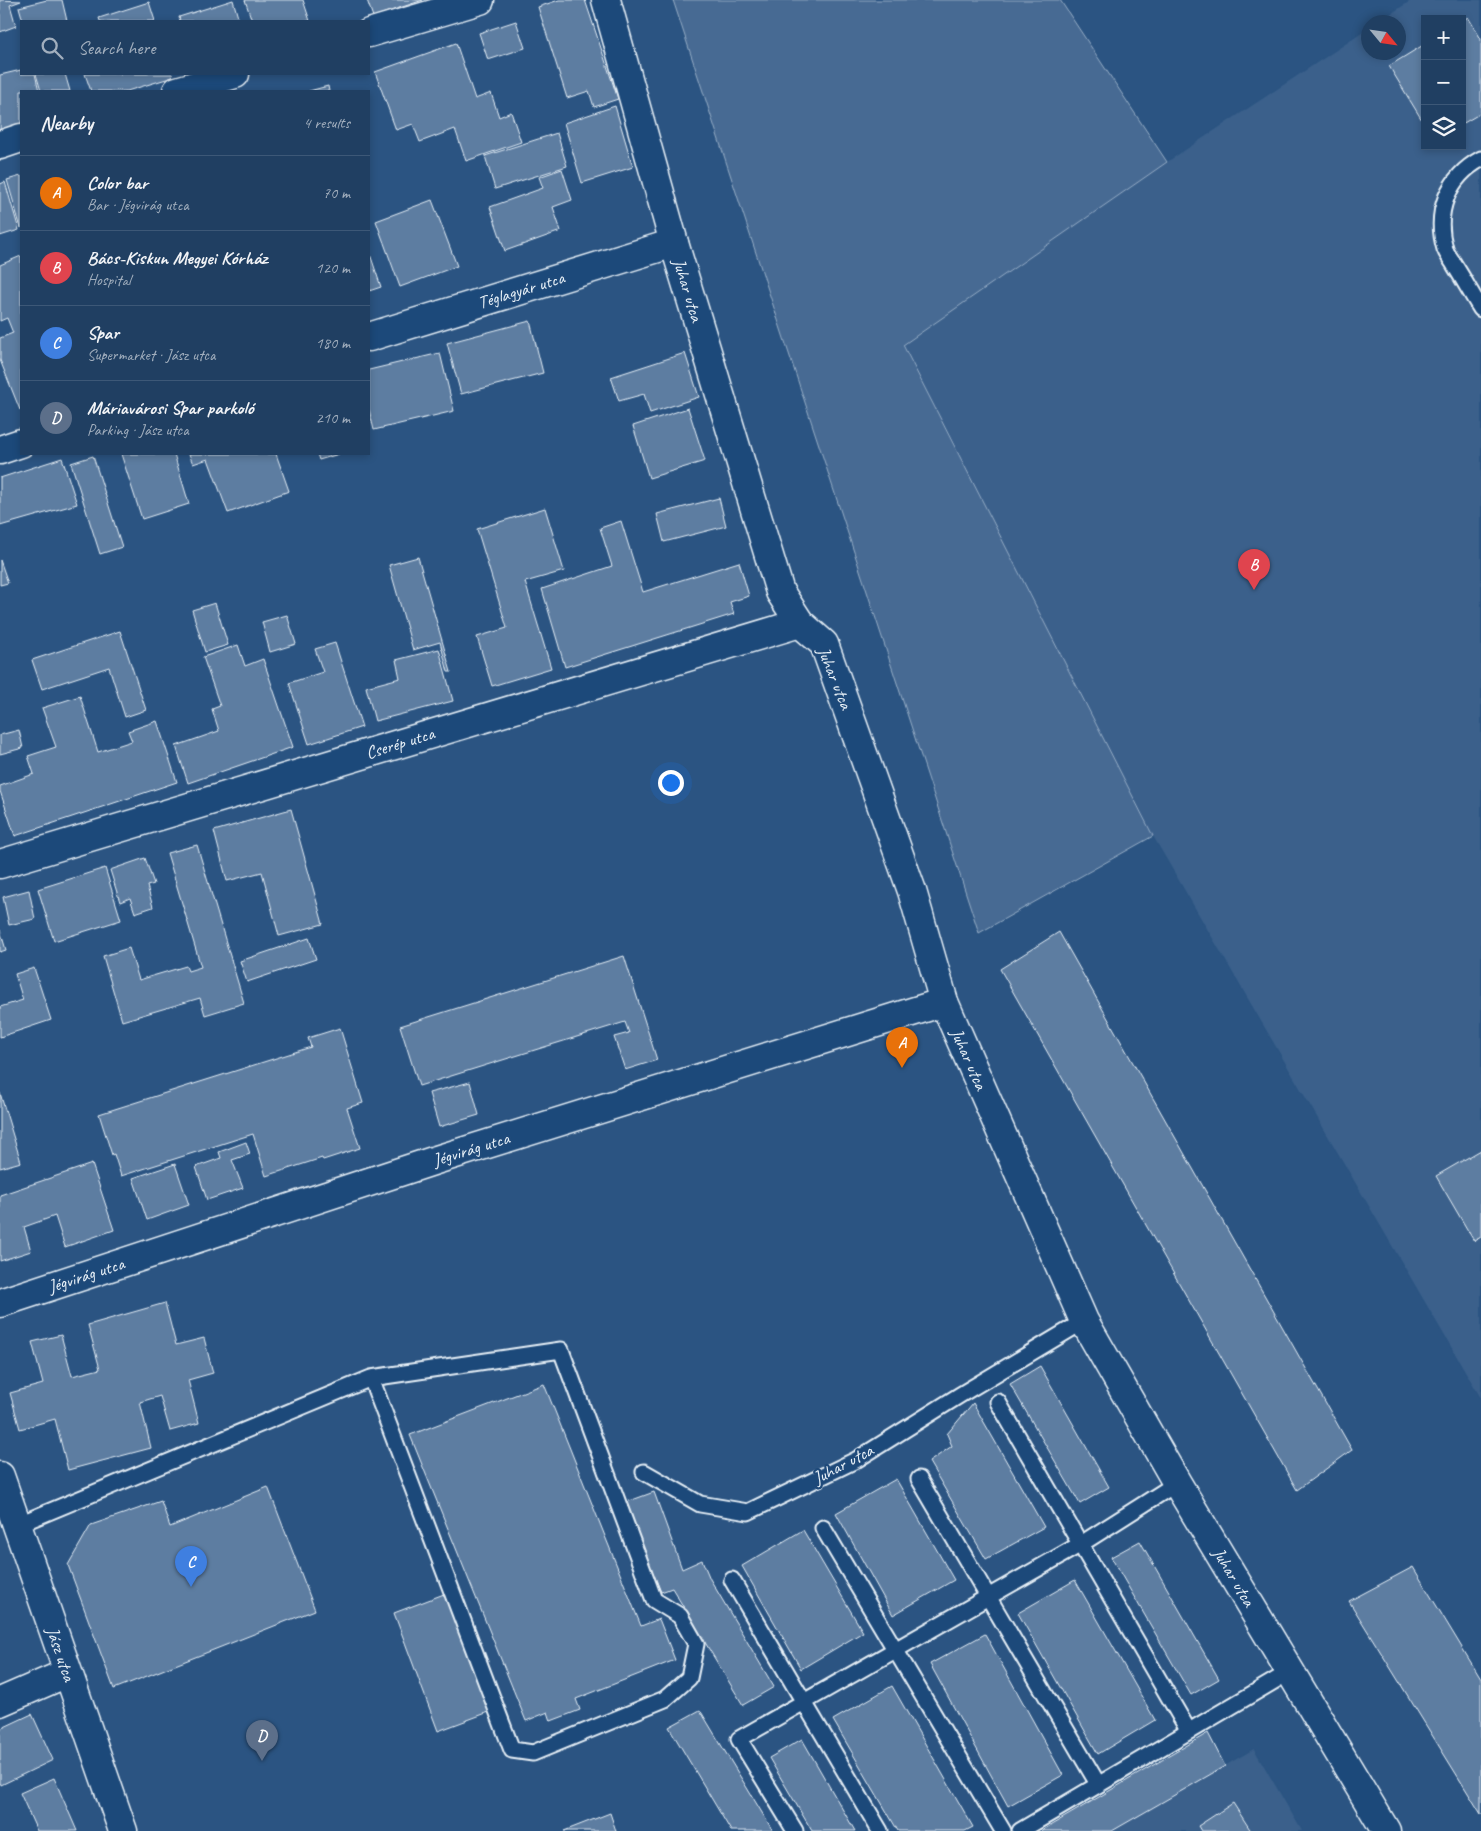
<!DOCTYPE html>
<html lang="en">
<head>
<meta charset="utf-8">
<style>
  body { margin:0; font-family:Caveat,sans-serif; background:#2d4a6b; color:#f1f3f6 }
  .controls { position:absolute; right:15px; top:15px; display:grid; overflow:hidden; border-radius:0px; box-shadow:0 2px 8px #0003 }
  .controls button { width:45px; height:45px; display:grid; place-items:center; padding:0; border:0; border-bottom:1px solid #3d5877; background:#203f62; color:#f1f3f6; font:25px sans-serif }
  .compass { position:absolute; left:1361px; top:15px; width:45px; height:45px; border-radius:50%; background:#203f62; box-shadow:0 2px 8px #0003; rotate:119deg }
  .you { position:absolute; left:670px; top:782px; width:18px; height:18px; margin:-12px; border:4px solid #fff; border-radius:50%; background:#1a73e8; box-shadow:0 0 0 8px #1a73e833 }
  .badge { display:grid; place-items:center; width:32px; height:32px; border-radius:50%; background:#8bbbb9; color:#fff; font-size:16px; font-weight:700 }
  .pin { position:absolute; translate:-50% -41px; filter:drop-shadow(0 1px 2px #0008) }
  .pin::after { content:''; position:absolute; top:26px; width:18px; height:15px; background:inherit; clip-path:polygon(0 0,100% 0,50% 100%) }
  .list { margin:0; padding:0; list-style:none }
  h2 { display:flex; justify-content:space-between; align-items:center; height:65px; margin:0; padding:0 20px; font-size:21px }
  h2 small { font-size:16px; font-weight:400; color:#a2afbe }
  .list li { display:grid; grid-template-columns:32px 1fr auto; gap:15px; align-items:center; box-sizing:border-box; height:75px; padding:0 20px; border-top:1px solid #3d5877 }
  .list b { display:block; font-size:19px; white-space:nowrap }
  .list p { margin:0; font-size:16px; white-space:nowrap; color:#a2afbe }
  .list em { font-size:16px; font-style:normal; color:#a2afbe }
  .icon { flex:none; width:28px; height:28px; fill:none; stroke:currentColor; stroke-width:2; stroke-linecap:round; stroke-linejoin:round }
  .map { position:relative; flex:none; width:1481px; height:1831px; overflow:hidden }
  .search { position:absolute; background:#203f62; box-shadow:0 2px 8px #0003; left:20px; top:20px; width:350px; height:55px; display:flex; align-items:center; gap:12px; box-sizing:border-box; padding:0 18px; border-radius:0px; color:#a2afbe; font-size:19px }
  .panel { position:absolute; background:#203f62; box-shadow:0 2px 8px #0003; left:20px; top:90px; width:350px; height:365px; border-radius:0px }
  .map>svg:first-child { display:block }
  .built { fill:#3a608b; fill-rule:evenodd }
  .green { fill:#476b93; stroke:#98aec6 }
  .building { fill:#5d7da1; stroke:#e8f1f8 }
  .lines { fill:none; stroke-linecap:round; stroke-linejoin:round }
  .lane-casing { stroke:#e8f1f8; stroke-width:19 }
  .street-casing { stroke:#e8f1f8; stroke-width:31 }
  .lane { stroke:#1f4a7a; stroke-width:15 }
  .street { stroke:#1f4a7a; stroke-width:28 }
  .labels { text-anchor:middle; stroke-width:4.5; stroke-linejoin:round; paint-order:stroke }
  .street-label { font-size:18px; fill:#e8f1f8; stroke:#1f4a7a }
</style>
</head>
<body>
<div class="map">
<svg width="1481" height="1831" viewBox="0 0 1481 1831">
  <rect width="100%" height="100%" fill="#2b5482"/>
  <filter id="ink" filterUnits="userSpaceOnUse"><feTurbulence type="fractalNoise" baseFrequency=".02" numOctaves="2"/><feDisplacementMap in="SourceGraphic" scale="10" xChannelSelector="R" yChannelSelector="G"/><feConvolveMatrix kernelMatrix="1 2 1 2 8 2 1 2 1" color-interpolation-filters="sRGB"/></filter>
  <g filter="url(#ink)">
    <g class="built">
      <path d="M1412,0H1481V1398L1153,836L903,344L1167,162L1368,29V52H1398V22H1378ZM1425,19H1462V146H1425Z"/>
      <polygon points="1254,1749 1302,1831 1112,1831"/>
    </g>
    <polygon class="green" points="673,0 1060,0 1167,162 903,345 1153,836 979,933"/>
    <g class="building">
      <polygon points="0,0 21,1 10,5 16,26 0,32"/>
      <polygon points="47,0 62,0 67,21 23,21 19,7"/>
      <polygon points="233,0 239,21 180,21 179,17"/>
      <polygon points="245,0 303,0 310,21 252,21"/>
      <polygon points="367,0 423,0 373,17"/>
      <polygon points="559,0 585,0 618,99 594,107 589,91 567,98 538,7"/>
      <polygon points="149,2 155,21 100,21 99,18"/>
      <polygon points="1468,17 1481,39 1481,113 1462,124 1462,21"/>
      <polygon points="516,21 525,48 488,60 479,33"/>
      <polygon points="456,43 475,99 491,93 499,117 511,112 521,142 466,161 455,129 420,142 413,124 396,130 375,72"/>
      <polygon points="1425,44 1425,125 1389,66"/>
      <polygon points="21,70 21,74 35,74 39,91 21,91 21,124 0,130 0,75"/>
      <polygon points="36,74 65,74 70,91 41,91"/>
      <polygon points="85,74 172,74 173,77 127,91 91,91"/>
      <polygon points="328,86 329,91 309,91"/>
      <polygon points="615,106 633,167 582,183 564,123"/>
      <polygon points="557,133 567,166 495,189 485,156"/>
      <polygon points="562,169 572,200 553,207 561,231 505,251 490,207 543,188 539,177"/>
      <polygon points="21,176 21,228 7,180"/>
      <polygon points="5,182 19,230 0,236 0,184"/>
      <polygon points="432,200 457,266 400,287 376,221"/>
      <polygon points="369,251 381,287 369,291"/>
      <polygon points="21,256 21,409 20,410 0,360 0,338 13,333 7,318 0,321 0,265"/>
      <polygon points="530,321 543,373 461,394 447,343"/>
      <polygon points="440,353 454,411 374,430 369,409 369,370"/>
      <polygon points="685,353 699,397 650,413 644,394 619,401 611,377"/>
      <polygon points="688,408 705,461 649,478 633,426"/>
      <polygon points="121,454 174,454 189,504 142,519"/>
      <polygon points="189,454 276,454 289,491 228,513 208,459 193,464"/>
      <polygon points="317,454 339,454 319,460"/>
      <polygon points="93,456 122,547 100,554 71,463"/>
      <polygon points="62,458 77,504 0,526 0,478"/>
      <polygon points="719,498 726,526 664,542 657,514"/>
      <polygon points="545,508 564,571 525,582 551,668 492,686 477,637 507,628 477,529"/>
      <polygon points="621,521 643,592 739,562 749,596 730,602 734,614 565,667 542,589 612,566 600,528"/>
      <polygon points="418,557 451,672 448,672 440,642 413,650 389,565"/>
      <polygon points="0,560 8,583 0,585"/>
      <polygon points="215,603 228,645 205,652 192,610"/>
      <polygon points="287,615 296,644 270,652 262,622"/>
      <polygon points="120,631 146,710 125,717 109,667 42,689 32,660"/>
      <polygon points="335,643 362,727 309,744 289,683 323,672 315,649"/>
      <polygon points="238,645 245,666 263,659 293,747 188,783 176,746 219,731 212,709 220,706 203,657"/>
      <polygon points="439,649 453,701 375,721 366,687 400,678 396,660"/>
      <polygon points="80,696 98,752 132,741 128,731 157,721 177,782 15,836 0,791 0,786 34,774 28,756 56,747 42,708"/>
      <polygon points="19,730 23,748 0,754 0,735"/>
      <polygon points="291,809 323,924 279,936 262,872 227,881 214,831"/>
      <polygon points="197,845 244,1003 205,1015 200,998 122,1021 103,956 129,948 139,980 186,966 188,971 201,967 167,853"/>
      <polygon points="145,858 154,884 147,886 153,907 135,913 130,898 120,902 110,870"/>
      <polygon points="105,868 121,920 54,941 38,889"/>
      <polygon points="29,890 35,919 9,925 3,897"/>
      <polygon points="0,930 6,950 0,952"/>
      <polygon points="1059,932 1352,1450 1297,1490 1000,969"/>
      <polygon points="309,938 316,959 247,982 240,961"/>
      <polygon points="624,956 657,1060 625,1070 614,1037 629,1033 625,1022 419,1086 400,1026"/>
      <polygon points="34,968 51,1020 0,1037 0,1007 23,1000 15,974"/>
      <polygon points="340,1028 363,1103 347,1108 360,1148 323,1160 322,1158 266,1176 253,1134 121,1176 114,1154 112,1155 99,1114 311,1047 308,1038"/>
      <polygon points="470,1082 479,1115 439,1127 429,1093"/>
      <polygon points="0,1093 21,1162 0,1168"/>
      <polygon points="246,1142 250,1154 232,1160 243,1188 207,1200 196,1167 221,1158 219,1152"/>
      <polygon points="1481,1150 1481,1237 1474,1241 1436,1176"/>
      <polygon points="92,1164 114,1230 65,1247 55,1216 24,1227 31,1251 0,1261 0,1195"/>
      <polygon points="175,1164 189,1205 147,1220 133,1178"/>
      <polygon points="165,1303 176,1345 204,1338 213,1373 188,1380 199,1423 170,1431 160,1396 140,1402 151,1448 68,1470 55,1419 20,1429 10,1393 43,1384 32,1342 61,1335 72,1376 100,1369 88,1325"/>
      <polygon points="1040,1366 1109,1487 1080,1504 1010,1384"/>
      <polygon points="544,1384 641,1626 659,1619 675,1660 576,1699 580,1710 551,1721 548,1712 526,1721 410,1435"/>
      <polygon points="973,1403 1044,1527 986,1559 929,1462 952,1446 947,1434"/>
      <polygon points="896,1479 954,1580 893,1615 836,1513"/>
      <polygon points="268,1487 315,1610 114,1689 68,1565 91,1525 161,1501 170,1527"/>
      <polygon points="654,1492 682,1569 702,1560 710,1579 774,1687 743,1705 672,1588 661,1592 624,1503"/>
      <polygon points="803,1530 863,1632 801,1669 742,1566"/>
      <polygon points="1140,1541 1219,1679 1191,1695 1111,1557"/>
      <polygon points="1413,1567 1481,1679 1481,1814 1349,1601"/>
      <polygon points="1075,1580 1155,1720 1098,1754 1018,1613"/>
      <polygon points="444,1594 489,1712 438,1731 394,1613"/>
      <polygon points="985,1634 1063,1775 1008,1806 930,1664"/>
      <polygon points="892,1686 973,1827 965,1831 898,1831 833,1720"/>
      <polygon points="700,1710 773,1831 731,1831 669,1727"/>
      <polygon points="32,1714 53,1760 1,1785 0,1782 0,1729"/>
      <polygon points="1208,1733 1225,1766 1112,1831 1041,1831"/>
      <polygon points="802,1739 855,1831 812,1831 769,1758"/>
      <polygon points="54,1778 77,1831 37,1831 20,1793"/>
      <polygon points="1233,1803 1251,1831 1201,1831 1198,1826"/>
      <polygon points="610,1813 616,1831 564,1831"/>
    </g>
    <g class="lines">
      <defs>
        <g id="lane">
          <path d="M1481,159C1448,177 1434,212 1445,249C1447,255 1452,260 1455,266C1464,280 1472,295 1481,309"/>
          <polyline points="998,1402 1188,1730"/>
          <polyline points="644,1472 700,1504 748,1512 856,1460 960,1395 1084,1321"/>
          <polyline points="919,1479 1098,1784"/>
          <polyline points="17,1525 371,1378 512,1750 533,1753 665,1699 689,1678 696,1644 680,1616 654,1600 561,1350 371,1378"/>
          <polyline points="823,1528 1003,1831"/>
          <polyline points="732,1580 880,1831"/>
          <polyline points="795,1831 739,1739 1081,1544 1177,1483"/>
          <polyline points="1020,1831 1291,1671"/>
        </g>
        <g id="street">
          <polyline points="606,0 674,243 780,592 800,623 824,644 912,891 944,1002 1084,1321 1177,1483 1386,1831"/>
          <polyline points="369,33 480,0"/>
          <polyline points="177,91 235,74"/>
          <polyline points="0,145 21,138"/>
          <polyline points="369,337 674,243"/>
          <polyline points="0,450 21,443"/>
          <polyline points="0,864 800,623"/>
          <polyline points="0,1303 436,1160 944,1002"/>
          <polyline points="0,1476 123,1831"/>
          <polyline points="0,1702 67,1673"/>
        </g>
      </defs>
      <use href="#lane" class="lane-casing"/>
      <use href="#street" class="street-casing"/>
      <use href="#lane" class="lane"/>
      <use href="#street" class="street"/>
    </g>
  </g>
  <g class="labels">
    <g class="street-label">
      <text transform="translate(521 290) rotate(-17)" y="6">Téglagyár utca</text>
      <text transform="translate(688 290) rotate(73)" y="6">Juhar utca</text>
      <text transform="translate(835 678) rotate(68)" y="6">Juhar utca</text>
      <text transform="translate(400 743) rotate(-17)" y="6">Cserép utca</text>
      <text transform="translate(969 1059) rotate(66)" y="6">Juhar utca</text>
      <text transform="translate(471 1149) rotate(-17)" y="6">Jégvirág utca</text>
      <text transform="translate(86 1275) rotate(-18)" y="6">Jégvirág utca</text>
      <text transform="translate(843 1464) rotate(-28)" y="6">Juhar utca</text>
      <text transform="translate(1234 1577) rotate(59)" y="6">Juhar utca</text>
      <text transform="translate(61 1654) rotate(71)" y="6">Jász utca</text>
    </g>
  </g>
</svg>
<div class="controls">
<button>+</button>
<button>−</button>
<button><svg class="icon" aria-label="layers" viewBox="0 0 24 24"><path d="M12 4l9 5-9 5-9-5zM3 14l9 5 9-5"/></svg></button>
</div>
<svg class="compass" viewBox="-18 -18 36 36"><path d="M0-13l5 13h-10z" fill="#e53935"/><path d="M0 13l5-13h-10z" fill="#a2afbe"/></svg>
<div class="you"></div>
<div class="pin badge" style="left:902px;top:1068px;background:#e8710a">A</div>
<div class="pin badge" style="left:1254px;top:590px;background:#e0444e">B</div>
<div class="pin badge" style="left:191px;top:1587px;background:#3f7fe0">C</div>
<div class="pin badge" style="left:262px;top:1761px;background:#5c6f8a">D</div>
<div class="search"><svg class="icon" aria-label="search" viewBox="0 0 24 24"><circle cx="10" cy="10" r="6"/><path d="M15 15l6 6"/></svg>Search here</div>
<section class="panel">
<h2>Nearby<small>4 results</small></h2>
<ul class="list">
<li><span class="badge" style="background:#e8710a">A</span><div><b>Color bar</b><p>Bar · Jégvirág utca</p></div><em>70 m</em></li>
<li><span class="badge" style="background:#e0444e">B</span><div><b>Bács-Kiskun Megyei Kórház</b><p>Hospital</p></div><em>120 m</em></li>
<li><span class="badge" style="background:#3f7fe0">C</span><div><b>Spar</b><p>Supermarket · Jász utca</p></div><em>180 m</em></li>
<li><span class="badge" style="background:#5c6f8a">D</span><div><b>Máriavárosi Spar parkoló</b><p>Parking · Jász utca</p></div><em>210 m</em></li>
</ul>
</section>
</div>
</body>
</html>
